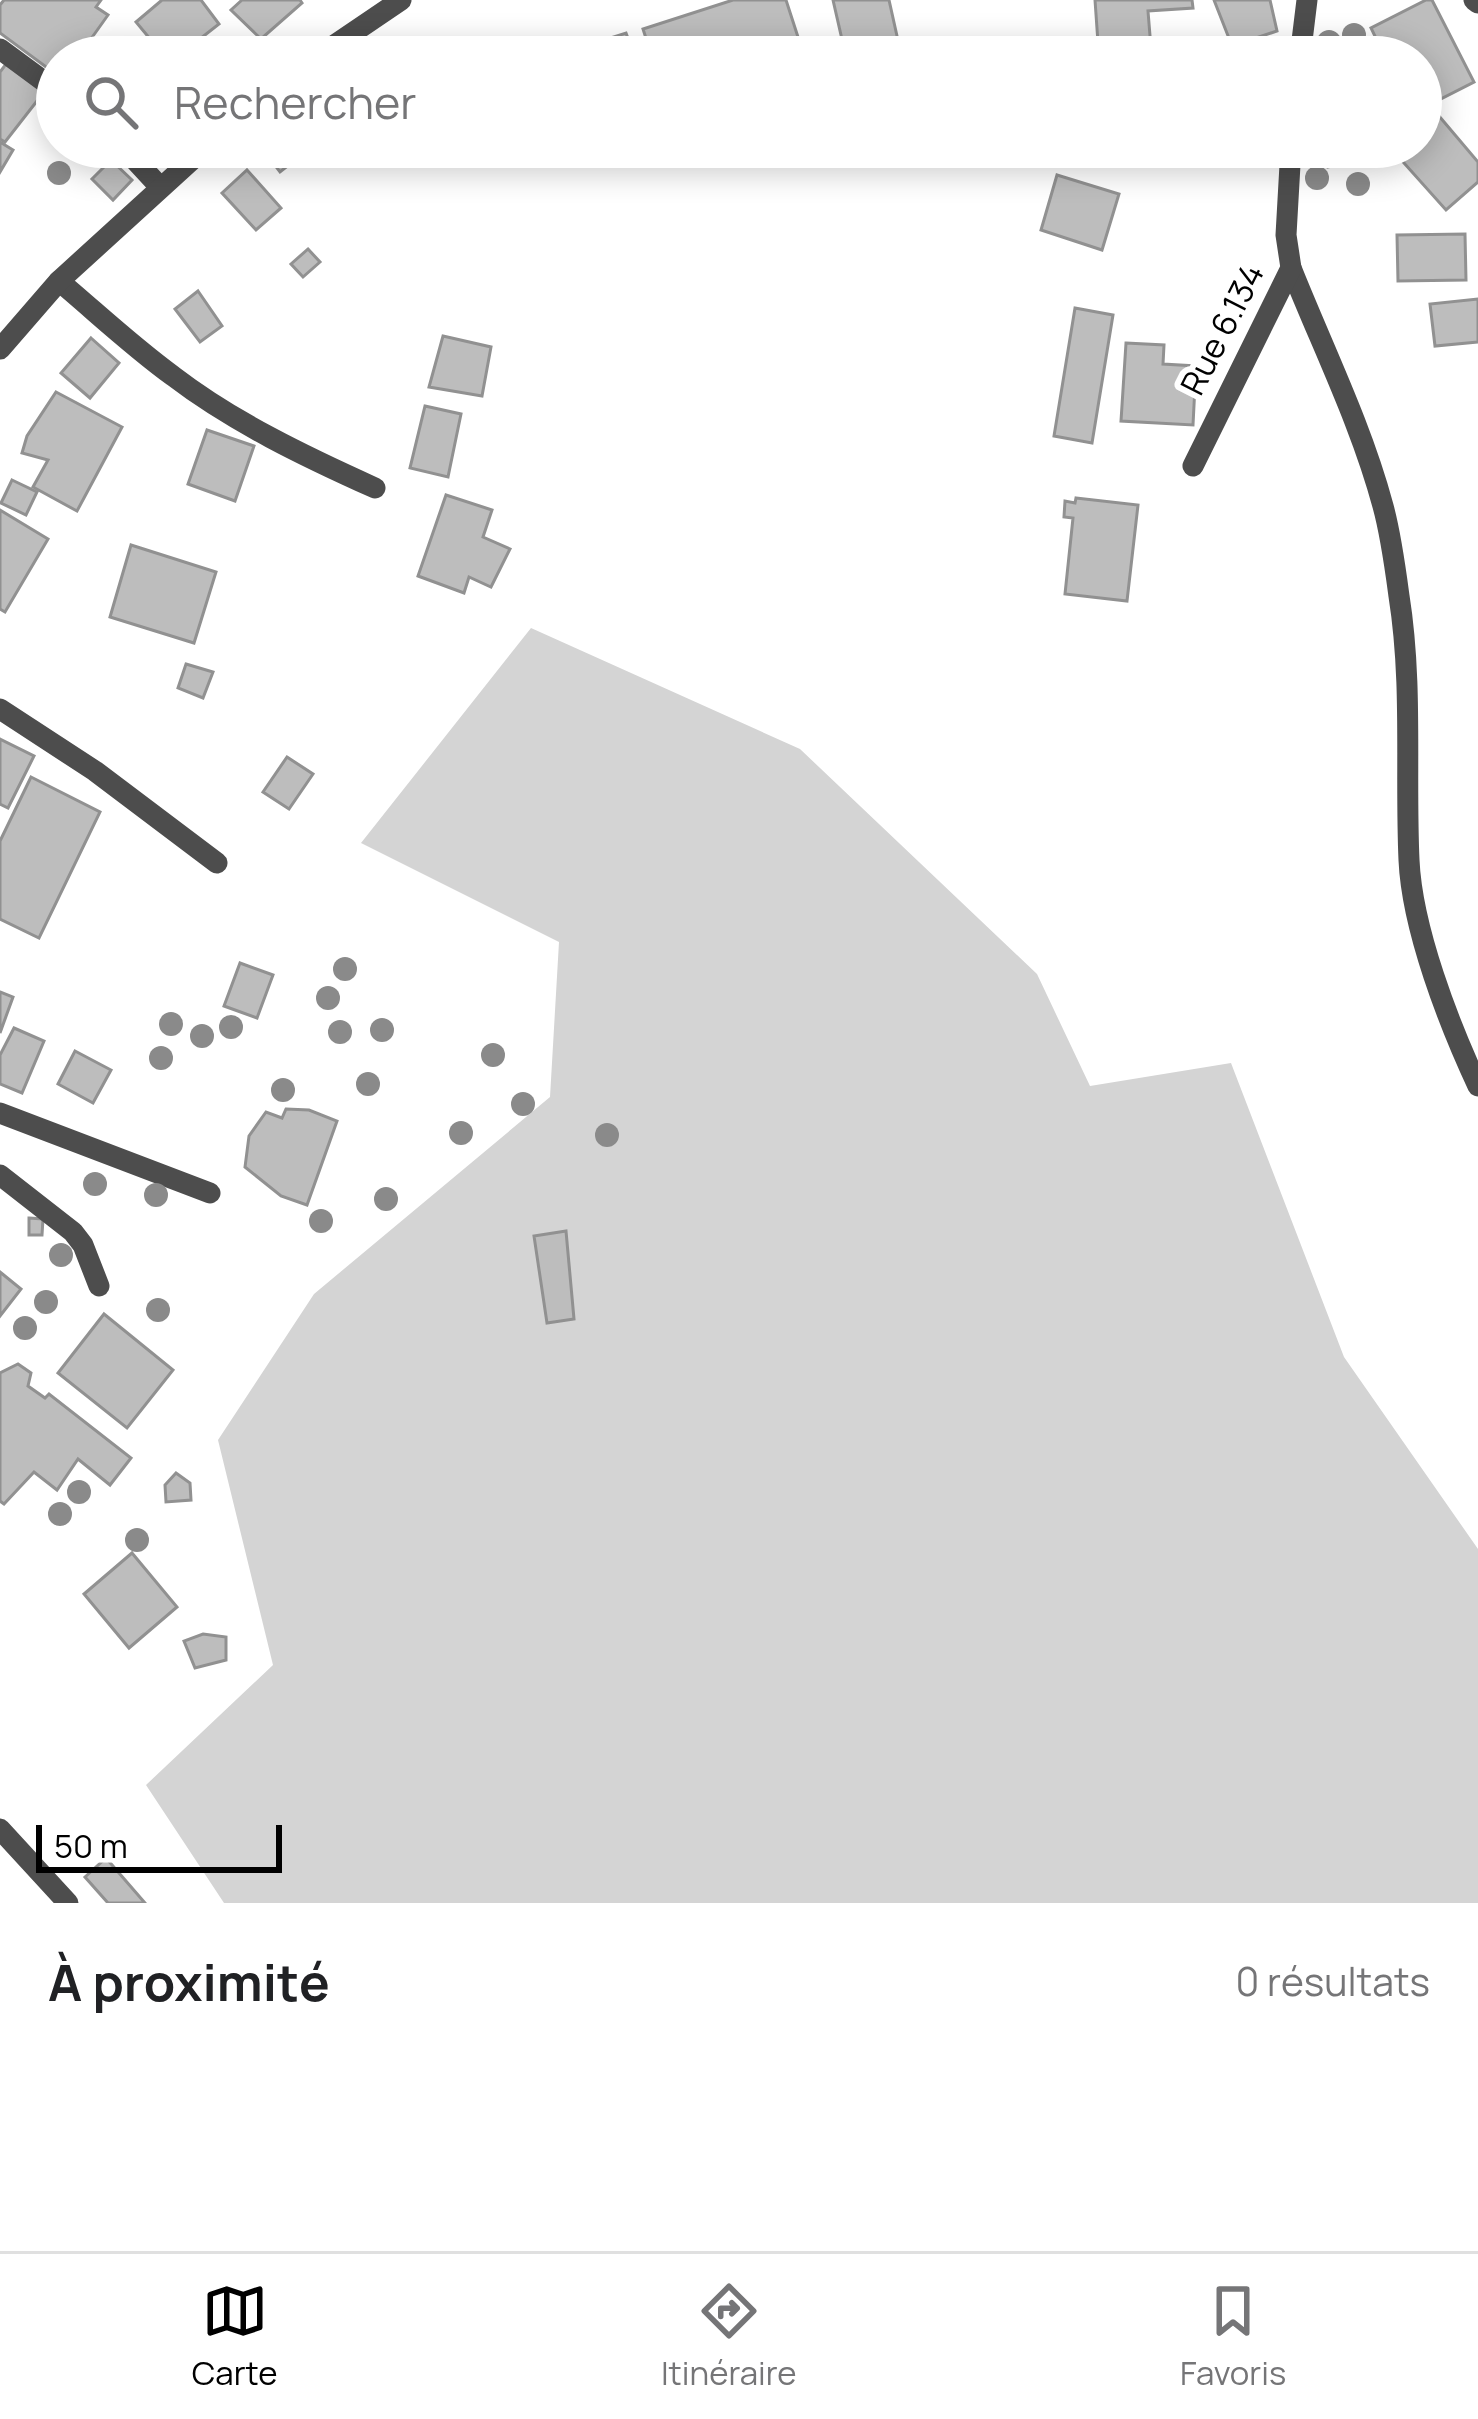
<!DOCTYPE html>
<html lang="fr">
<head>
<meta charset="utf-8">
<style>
  body { margin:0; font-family:Manrope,sans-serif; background:#f2f2f2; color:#202124 }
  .scale { position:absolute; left:36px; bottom:30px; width:246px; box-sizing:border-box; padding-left:12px; border:6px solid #000; border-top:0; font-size:33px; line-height:42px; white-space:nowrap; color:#000; -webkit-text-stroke:9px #fff; paint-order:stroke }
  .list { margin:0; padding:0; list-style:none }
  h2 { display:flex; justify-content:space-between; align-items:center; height:156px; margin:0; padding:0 48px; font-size:51px }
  h2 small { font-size:39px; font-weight:400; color:#757577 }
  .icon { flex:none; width:66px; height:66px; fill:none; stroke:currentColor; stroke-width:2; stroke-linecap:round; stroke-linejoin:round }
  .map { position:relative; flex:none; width:1478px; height:1903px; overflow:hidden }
  .search { position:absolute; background:#fff; box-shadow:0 6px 30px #0003; left:36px; right:36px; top:36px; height:132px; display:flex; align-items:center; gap:30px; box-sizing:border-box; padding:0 42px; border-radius:66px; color:#757577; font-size:45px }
  .sheet { height:348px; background:#fff }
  nav { display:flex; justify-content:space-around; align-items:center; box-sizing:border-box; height:168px; border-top:3px solid #e0e0e0; background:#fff; font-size:33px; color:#757577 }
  nav a { display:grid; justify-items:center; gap:6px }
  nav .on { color:#000 }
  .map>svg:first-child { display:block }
  .green { fill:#d4d4d4 }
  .building { fill:#bdbdbd; stroke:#919191; stroke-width:3 }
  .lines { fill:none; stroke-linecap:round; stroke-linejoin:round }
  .minor { stroke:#4d4d4d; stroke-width:21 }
  .tree { fill:#8a8a8a }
  .labels { text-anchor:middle; stroke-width:12; stroke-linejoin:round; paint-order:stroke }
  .street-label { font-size:33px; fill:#000; stroke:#fff }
</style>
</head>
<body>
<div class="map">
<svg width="1478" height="1903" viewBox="0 0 1478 1903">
  <rect width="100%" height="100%" fill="#fff"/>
  <polygon class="green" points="531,628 800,749 1037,974 1090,1086 1231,1063 1344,1357 1478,1549 1478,1903 224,1903 146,1785 273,1665 218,1440 314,1294 550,1097 559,942 361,843"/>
  <g class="building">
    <polygon points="4,0 101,0 96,7 108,15 78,57 57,57 57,75 0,33 0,5"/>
    <polygon points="162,0 201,0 219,24 177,57 165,57 136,22"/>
    <polygon points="242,0 300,0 302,3 261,39 231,10"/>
    <polygon points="733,0 786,0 798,37 735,57 652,57 643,29"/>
    <polygon points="833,0 889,0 901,54 846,57"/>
    <polygon points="1095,0 1192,0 1193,8 1148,11 1151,48 1211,44 1215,57 1099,57"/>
    <polygon points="1214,0 1270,0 1277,31 1232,46"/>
    <polygon points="1426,0 1432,0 1474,82 1421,109 1421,57 1385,57 1371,28"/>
    <polygon points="626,33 635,57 550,57"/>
    <polygon points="1252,41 1259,57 1240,57 1234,46"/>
    <polygon points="6,64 44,92 5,142 0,139 0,72"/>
    <polygon points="1439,116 1478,162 1478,182 1446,210 1395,153 1402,147 1421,147 1421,131"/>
    <polygon points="0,142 13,150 0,172"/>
    <polygon points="261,147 283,147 294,161 280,172"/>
    <polygon points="1324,147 1379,147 1381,155 1328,167"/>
    <polygon points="111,160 132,180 113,200 92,179"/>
    <polygon points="247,170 281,208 256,230 222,193"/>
    <polygon points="1057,175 1119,194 1102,250 1041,230"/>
    <polygon points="1465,234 1466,280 1398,281 1397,235"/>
    <polygon points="308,249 320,262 303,277 291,264"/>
    <polygon points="198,291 222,326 200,342 175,309"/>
    <polygon points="1478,299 1478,342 1435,346 1430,304"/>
    <polygon points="1075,308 1113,315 1092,443 1054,436"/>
    <polygon points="443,336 491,347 482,396 429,387"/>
    <polygon points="91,338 119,363 90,398 61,373"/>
    <polygon points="1126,343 1164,345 1163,364 1196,366 1193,425 1121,421"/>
    <polygon points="56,392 122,427 77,511 33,487 48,460 22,453 27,436"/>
    <polygon points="425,406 461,414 448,477 410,468"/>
    <polygon points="207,430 254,446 235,501 188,484"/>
    <polygon points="12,480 37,492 26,515 1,503"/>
    <polygon points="446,495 492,510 483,537 510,549 491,587 469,577 464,593 418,576"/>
    <polygon points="1076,498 1138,505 1127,601 1065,594 1073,518 1064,517 1065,501 1075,503"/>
    <polygon points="0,510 48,539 5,612 0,609"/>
    <polygon points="131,545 216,572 194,643 110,617"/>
    <polygon points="186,664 213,672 203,698 178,688"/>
    <polygon points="0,739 34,756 8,808 0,804"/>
    <polygon points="287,757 313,774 289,809 263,792"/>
    <polygon points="31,777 100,812 39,938 0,919 0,841"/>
    <polygon points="240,963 273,975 257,1018 224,1006"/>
    <polygon points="0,992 13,997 0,1033"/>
    <polygon points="14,1028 44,1041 22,1093 0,1084 0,1055"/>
    <polygon points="75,1051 111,1070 93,1103 58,1084"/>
    <polygon points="286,1109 309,1110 337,1121 307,1205 281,1196 245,1167 249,1136 266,1112 282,1118"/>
    <polygon points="29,1218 43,1219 42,1235 29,1235"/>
    <polygon points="566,1231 574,1319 547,1323 534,1236"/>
    <polygon points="0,1272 21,1289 0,1316"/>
    <polygon points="104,1314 173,1370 127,1428 58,1373"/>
    <polygon points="18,1364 31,1373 28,1386 45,1398 49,1394 131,1458 110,1485 78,1459 57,1490 34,1472 4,1504 0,1501 0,1373"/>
    <polygon points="176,1473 190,1483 191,1500 166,1502 165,1485"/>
    <polygon points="132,1553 177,1607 129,1648 84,1594"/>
    <polygon points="203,1634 226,1637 226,1660 195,1668 184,1641"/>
    <polygon points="106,1858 145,1903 108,1903 85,1877"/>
  </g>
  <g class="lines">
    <g class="minor">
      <polyline points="1474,0 1478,3"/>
      <polyline points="0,49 57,91"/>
      <polyline points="317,57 401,0"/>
      <polyline points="1300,57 1307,0"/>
      <polyline points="123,147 160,187"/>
      <path d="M1291,268C1322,346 1361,424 1383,506C1391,535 1395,566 1399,596C1413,684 1405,772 1409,860C1412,929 1449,1024 1478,1086"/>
      <path d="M59,281C97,313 133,347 173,376C233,422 306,457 375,488"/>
      <polyline points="0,349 59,281 206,147"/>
      <polyline points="1193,466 1291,268 1286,235 1291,147"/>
      <polyline points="0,709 95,771 217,863"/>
      <polyline points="0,1113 210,1193"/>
      <polyline points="0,1175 73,1232 83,1245 99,1286"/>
      <polyline points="0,1829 68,1903"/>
    </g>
  </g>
  <g class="tree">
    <circle cx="1354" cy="35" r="12"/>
    <circle cx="1329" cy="42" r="12"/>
    <circle cx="59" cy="173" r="12"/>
    <circle cx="1317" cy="178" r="12"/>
    <circle cx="1358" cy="184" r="12"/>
    <circle cx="345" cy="969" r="12"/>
    <circle cx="328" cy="998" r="12"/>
    <circle cx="171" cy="1024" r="12"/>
    <circle cx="231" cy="1027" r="12"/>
    <circle cx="382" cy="1030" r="12"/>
    <circle cx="340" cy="1032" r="12"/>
    <circle cx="202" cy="1036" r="12"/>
    <circle cx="493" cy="1055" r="12"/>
    <circle cx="161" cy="1058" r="12"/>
    <circle cx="368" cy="1084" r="12"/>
    <circle cx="283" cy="1090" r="12"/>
    <circle cx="523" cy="1104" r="12"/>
    <circle cx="461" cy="1133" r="12"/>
    <circle cx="607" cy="1135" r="12"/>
    <circle cx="95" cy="1184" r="12"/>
    <circle cx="156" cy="1195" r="12"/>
    <circle cx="386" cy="1199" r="12"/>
    <circle cx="321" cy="1221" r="12"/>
    <circle cx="61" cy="1255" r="12"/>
    <circle cx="46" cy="1302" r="12"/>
    <circle cx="158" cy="1310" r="12"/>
    <circle cx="25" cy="1328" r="12"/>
    <circle cx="79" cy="1492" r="12"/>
    <circle cx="60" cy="1514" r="12"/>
    <circle cx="137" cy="1540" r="12"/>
  </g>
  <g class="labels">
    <g class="street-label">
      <text transform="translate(1222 329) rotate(-63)" y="12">Rue 6.134</text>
    </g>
  </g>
</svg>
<div class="scale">50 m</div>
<div class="search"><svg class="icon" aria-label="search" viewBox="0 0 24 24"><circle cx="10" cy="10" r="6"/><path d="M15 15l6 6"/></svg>Rechercher</div>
</div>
<section class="sheet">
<h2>À proximité<small>0 résultats</small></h2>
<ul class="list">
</ul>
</section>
<nav>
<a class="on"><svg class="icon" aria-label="map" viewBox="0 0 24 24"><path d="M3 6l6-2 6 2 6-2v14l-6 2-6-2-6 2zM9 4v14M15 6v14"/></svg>Carte</a>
<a><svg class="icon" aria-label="directions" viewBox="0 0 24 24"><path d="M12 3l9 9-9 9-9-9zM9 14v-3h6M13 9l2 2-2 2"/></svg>Itinéraire</a>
<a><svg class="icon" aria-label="saved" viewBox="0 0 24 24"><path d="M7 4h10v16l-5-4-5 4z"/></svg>Favoris</a>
</nav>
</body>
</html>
